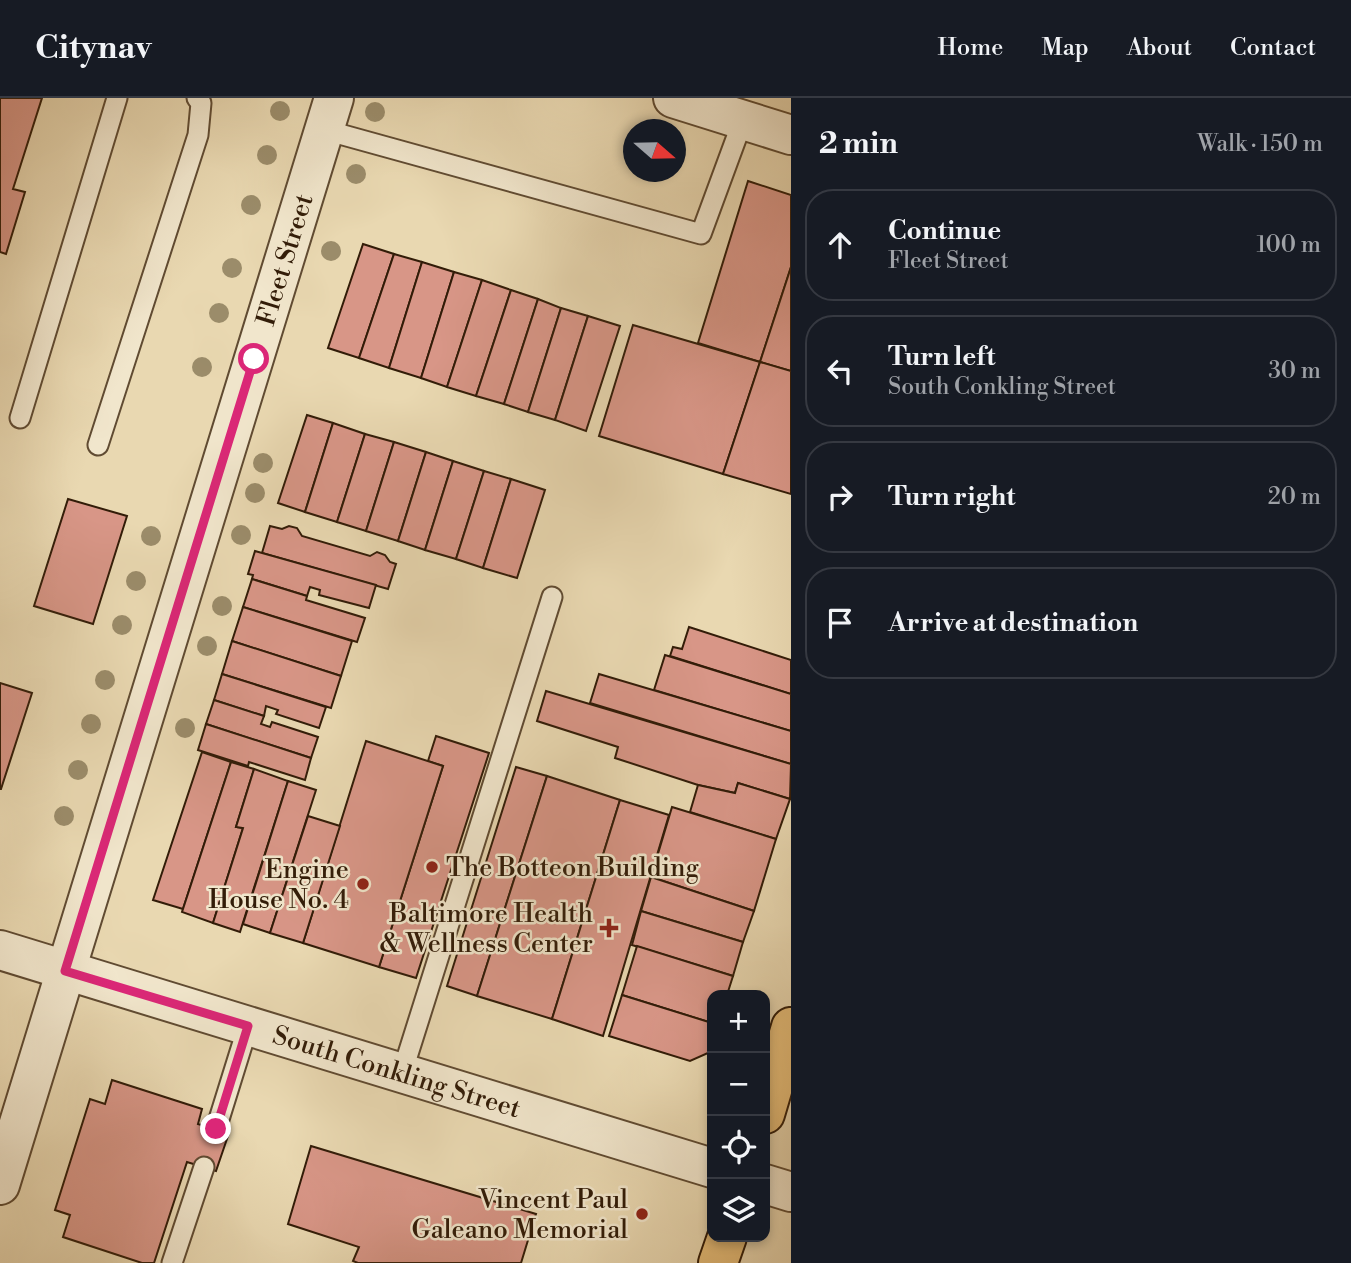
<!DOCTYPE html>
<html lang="en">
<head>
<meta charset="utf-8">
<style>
  body { margin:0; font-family:"Libre Bodoni",serif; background:#242831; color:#f1f3f6 }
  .controls { position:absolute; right:21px; bottom:21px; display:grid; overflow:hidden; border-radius:14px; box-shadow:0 4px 10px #0003 }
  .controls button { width:63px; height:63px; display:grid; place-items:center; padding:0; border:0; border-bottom:2px solid #363941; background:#171b24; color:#f1f3f6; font:35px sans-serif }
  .compass { position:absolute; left:623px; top:21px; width:63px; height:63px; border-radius:50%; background:#171b24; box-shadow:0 4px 10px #0003; rotate:110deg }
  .stop { position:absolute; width:21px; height:21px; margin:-16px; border:5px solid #db2777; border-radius:50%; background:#fff }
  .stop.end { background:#db2777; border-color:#fff; box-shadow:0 2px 7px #0008 }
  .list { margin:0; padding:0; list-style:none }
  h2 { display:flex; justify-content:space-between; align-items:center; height:91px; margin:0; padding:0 28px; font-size:30px }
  h2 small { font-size:23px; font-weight:400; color:#9ea1a6 }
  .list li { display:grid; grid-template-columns:46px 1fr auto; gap:21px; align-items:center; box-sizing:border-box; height:112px; margin:0 14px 14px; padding:0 14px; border:2px solid #363941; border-radius:28px }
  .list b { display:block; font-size:26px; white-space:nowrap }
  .list p { margin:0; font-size:23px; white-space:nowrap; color:#9ea1a6 }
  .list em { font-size:23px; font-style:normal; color:#9ea1a6 }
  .icon { flex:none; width:38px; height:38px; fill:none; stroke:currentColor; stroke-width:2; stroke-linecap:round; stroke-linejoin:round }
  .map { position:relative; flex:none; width:791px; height:1165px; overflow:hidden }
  header { display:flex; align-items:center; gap:42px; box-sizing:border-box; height:98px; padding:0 35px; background:#171b24; border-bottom:2px solid #363941 }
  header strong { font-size:33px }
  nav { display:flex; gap:38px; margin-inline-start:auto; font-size:24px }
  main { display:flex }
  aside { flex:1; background:#171b24 }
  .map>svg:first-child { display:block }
  .building { fill:#d89687; stroke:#321c08; stroke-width:2 }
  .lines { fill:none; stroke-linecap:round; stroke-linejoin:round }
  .service-casing { stroke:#604b32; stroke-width:23 }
  .tertiary-casing { stroke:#604b32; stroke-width:42 }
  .primary-casing { stroke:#321c08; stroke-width:42 }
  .service { stroke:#f1e6cc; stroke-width:19 }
  .tertiary { stroke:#f1e6cc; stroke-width:38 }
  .primary { stroke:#e4bc78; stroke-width:38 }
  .tree { fill:#9b8c6a }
  .route { stroke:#db2777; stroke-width:9 }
  .poi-dot { fill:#8f2418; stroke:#f1e6cc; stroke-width:2.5 }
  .labels { text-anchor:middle; stroke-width:5; stroke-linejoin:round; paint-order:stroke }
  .street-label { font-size:26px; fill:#321c08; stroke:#f1e6cc }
  .poi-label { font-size:26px; fill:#321c08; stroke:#f1e6cc; text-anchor:end }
</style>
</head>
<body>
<header>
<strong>Citynav</strong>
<nav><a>Home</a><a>Map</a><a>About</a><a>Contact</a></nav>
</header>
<main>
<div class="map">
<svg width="791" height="1165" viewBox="0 0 791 1165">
  <rect width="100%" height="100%" fill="#e9d8b1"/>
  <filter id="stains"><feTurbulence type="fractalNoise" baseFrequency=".00286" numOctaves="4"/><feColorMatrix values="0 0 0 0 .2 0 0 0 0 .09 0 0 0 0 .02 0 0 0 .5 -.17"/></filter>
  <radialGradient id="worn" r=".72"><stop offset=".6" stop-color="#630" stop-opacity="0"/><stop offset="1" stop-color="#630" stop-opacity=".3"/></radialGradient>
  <g class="building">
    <polygon points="0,0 42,0 13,91 25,94 6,156 0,154"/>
    <polygon points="748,83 791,97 791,169 760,264 698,245"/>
    <polygon points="363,146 394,156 359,260 328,250"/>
    <polygon points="394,156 422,164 389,270 359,260"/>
    <polygon points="422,164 454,174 421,280 389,270"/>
    <polygon points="791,169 791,273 760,264"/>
    <polygon points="454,174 482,182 447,289 421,280"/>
    <polygon points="482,182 511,192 476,298 447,289"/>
    <polygon points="511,192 538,201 504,306 476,298"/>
    <polygon points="538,201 561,210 528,314 504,306"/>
    <polygon points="561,210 588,218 555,322 528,314"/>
    <polygon points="588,218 620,228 586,333 555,322"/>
    <polygon points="633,227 760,264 723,376 599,338"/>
    <polygon points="760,264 791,273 791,396 723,376"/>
    <polygon points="307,317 333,325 305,414 278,405"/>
    <polygon points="333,325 365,336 337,424 305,414"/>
    <polygon points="365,336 394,344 366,433 337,424"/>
    <polygon points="394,344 426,354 398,443 366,433"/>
    <polygon points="426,354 453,363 425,452 398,443"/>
    <polygon points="453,363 484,373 456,461 425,452"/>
    <polygon points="484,373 511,381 483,470 456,461"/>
    <polygon points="511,381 545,392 517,480 483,470"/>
    <polygon points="68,401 127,418 93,526 34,508"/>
    <polygon points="270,428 282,431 289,428 297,430 302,438 370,458 377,454 385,457 390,464 396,466 388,491 262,455"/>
    <polygon points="255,453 376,487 369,510 319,497 320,492 310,489 307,498 252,481 253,477 248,476"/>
    <polygon points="252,481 307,498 306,502 365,520 357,544 243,509"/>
    <polygon points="243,509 352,543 341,578 232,543"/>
    <polygon points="689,529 791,562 791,596 670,558 673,549 682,551"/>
    <polygon points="232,543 341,578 331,610 222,576"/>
    <polygon points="665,557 791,596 791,633 654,592"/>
    <polygon points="222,576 326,609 319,630 276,616 278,612 266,608 264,618 214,602"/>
    <polygon points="599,576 791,633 791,666 590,605"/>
    <polygon points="0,585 32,595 1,691 0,691"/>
    <polygon points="546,593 791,666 790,701 738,685 735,695 698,687 615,660 618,649 537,623"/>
    <polygon points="214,602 264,618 261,626 270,629 272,624 318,639 311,660 206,626"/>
    <polygon points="206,626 311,660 305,682 249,664 248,668 198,652"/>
    <polygon points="436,638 489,655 416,880 379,869 443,668 428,663"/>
    <polygon points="366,643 443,668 379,869 303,845"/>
    <polygon points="202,654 231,664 183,811 153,802"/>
    <polygon points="231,664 254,671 236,729 243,730 213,825 182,814"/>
    <polygon points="516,669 547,678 477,898 447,888"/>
    <polygon points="254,671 288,683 240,834 213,825 243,730 236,729"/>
    <polygon points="547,678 620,702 552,921 477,898"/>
    <polygon points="288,683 316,692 270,835 243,826"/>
    <polygon points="738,685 790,701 776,741 690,714 698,687 735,695"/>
    <polygon points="620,702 669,717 603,938 552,921"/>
    <polygon points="672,709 776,741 754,813 651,779"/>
    <polygon points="308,718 340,728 303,845 270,835"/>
    <polygon points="651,779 754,813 743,844 641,813"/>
    <polygon points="641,813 743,844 733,878 632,847"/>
    <polygon points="637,848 733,878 727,897 712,897 712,925 622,897"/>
    <polygon points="622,897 712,925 712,943 708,955 690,963 609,938"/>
    <polygon points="112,982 202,1011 198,1026 229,1035 216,1073 187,1064 154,1165 142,1165 63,1139 70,1117 55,1112 90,1001 105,1006"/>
    <polygon points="311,1048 536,1116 521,1165 358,1165 353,1163 359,1149 288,1126"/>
  </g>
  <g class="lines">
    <defs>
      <g id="service">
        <polyline points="325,32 701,136 743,22"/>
        <polyline points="20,320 117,0"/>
        <polyline points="98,347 198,37 201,5 197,0"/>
        <polyline points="402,975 552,499"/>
        <polyline points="216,1031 248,928"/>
        <polyline points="172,1165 204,1069"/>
      </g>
      <g id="tertiary">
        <polyline points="673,0 791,37"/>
        <path id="s1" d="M0,852L712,1070"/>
        <polyline points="765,1086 791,1094"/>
        <path id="s2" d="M0,1087L334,0"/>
      </g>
      <g id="primary">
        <polyline points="765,1016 791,929"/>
        <polyline points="718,1165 727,1139"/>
      </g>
    </defs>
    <use href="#service" class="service-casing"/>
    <use href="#tertiary" class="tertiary-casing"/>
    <use href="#primary" class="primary-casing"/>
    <use href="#service" class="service"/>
    <use href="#tertiary" class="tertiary"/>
    <use href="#primary" class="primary"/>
  </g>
  <g class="tree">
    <circle cx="280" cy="13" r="10"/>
    <circle cx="375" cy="14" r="10"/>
    <circle cx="267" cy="57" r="10"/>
    <circle cx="356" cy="76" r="10"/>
    <circle cx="251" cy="107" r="10"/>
    <circle cx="331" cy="153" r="10"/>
    <circle cx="232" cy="170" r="10"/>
    <circle cx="219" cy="215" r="10"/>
    <circle cx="202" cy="269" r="10"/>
    <circle cx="263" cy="365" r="10"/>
    <circle cx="255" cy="395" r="10"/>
    <circle cx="241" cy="437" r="10"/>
    <circle cx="151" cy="438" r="10"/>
    <circle cx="136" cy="483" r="10"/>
    <circle cx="222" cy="508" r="10"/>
    <circle cx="122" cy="527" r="10"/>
    <circle cx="207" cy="548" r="10"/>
    <circle cx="105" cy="582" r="10"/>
    <circle cx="91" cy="626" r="10"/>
    <circle cx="185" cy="630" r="10"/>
    <circle cx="78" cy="672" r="10"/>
    <circle cx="64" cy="718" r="10"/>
  </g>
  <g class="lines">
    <polyline class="route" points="216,1031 248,928 65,873 254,261"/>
  </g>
  <g class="poi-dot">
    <circle cx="432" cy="769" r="7"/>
    <circle cx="363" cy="786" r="7"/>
    <path d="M605.5 819.5h7v7h7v7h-7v7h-7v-7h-7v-7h7z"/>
    <circle cx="642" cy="1116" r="7"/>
  </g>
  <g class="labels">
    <g class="street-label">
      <text dy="9" stroke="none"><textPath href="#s2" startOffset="968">Fleet Street</textPath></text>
      <text dy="9" stroke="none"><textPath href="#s1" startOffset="415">South Conkling Street</textPath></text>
    </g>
    <g class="poi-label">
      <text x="446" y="778" text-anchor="start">The Botteon Building</text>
      <text x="349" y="780">Engine<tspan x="349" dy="30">House No. 4</tspan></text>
      <text x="593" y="824">Baltimore Health<tspan x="593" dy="30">&amp; Wellness Center</tspan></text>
      <text x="628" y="1110">Vincent Paul<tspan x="628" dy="30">Galeano Memorial</tspan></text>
    </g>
  </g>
  <rect width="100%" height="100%" filter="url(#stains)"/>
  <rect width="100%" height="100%" fill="url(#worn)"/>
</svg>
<div class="controls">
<button>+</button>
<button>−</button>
<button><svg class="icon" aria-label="locate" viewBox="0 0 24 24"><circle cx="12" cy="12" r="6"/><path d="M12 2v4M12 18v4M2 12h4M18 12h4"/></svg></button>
<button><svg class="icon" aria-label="layers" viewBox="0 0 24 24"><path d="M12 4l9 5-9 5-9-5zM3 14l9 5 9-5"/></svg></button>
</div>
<svg class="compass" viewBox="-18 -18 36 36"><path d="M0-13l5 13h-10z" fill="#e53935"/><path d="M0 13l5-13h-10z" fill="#9ea1a6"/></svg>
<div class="stop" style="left:254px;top:261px"></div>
<div class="stop end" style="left:216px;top:1031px"></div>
</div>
<aside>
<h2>2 min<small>Walk · 150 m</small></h2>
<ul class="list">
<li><svg class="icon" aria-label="ahead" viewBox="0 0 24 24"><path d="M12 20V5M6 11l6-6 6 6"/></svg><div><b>Continue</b><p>Fleet Street</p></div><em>100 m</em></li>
<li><svg class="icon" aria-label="left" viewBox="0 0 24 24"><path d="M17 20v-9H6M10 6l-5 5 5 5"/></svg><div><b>Turn left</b><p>South Conkling Street</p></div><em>30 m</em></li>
<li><svg class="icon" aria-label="right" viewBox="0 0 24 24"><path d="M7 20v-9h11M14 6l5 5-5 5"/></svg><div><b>Turn right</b></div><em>20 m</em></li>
<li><svg class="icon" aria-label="arrive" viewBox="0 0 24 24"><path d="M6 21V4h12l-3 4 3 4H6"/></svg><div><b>Arrive at destination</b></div></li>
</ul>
</aside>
</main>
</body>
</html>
